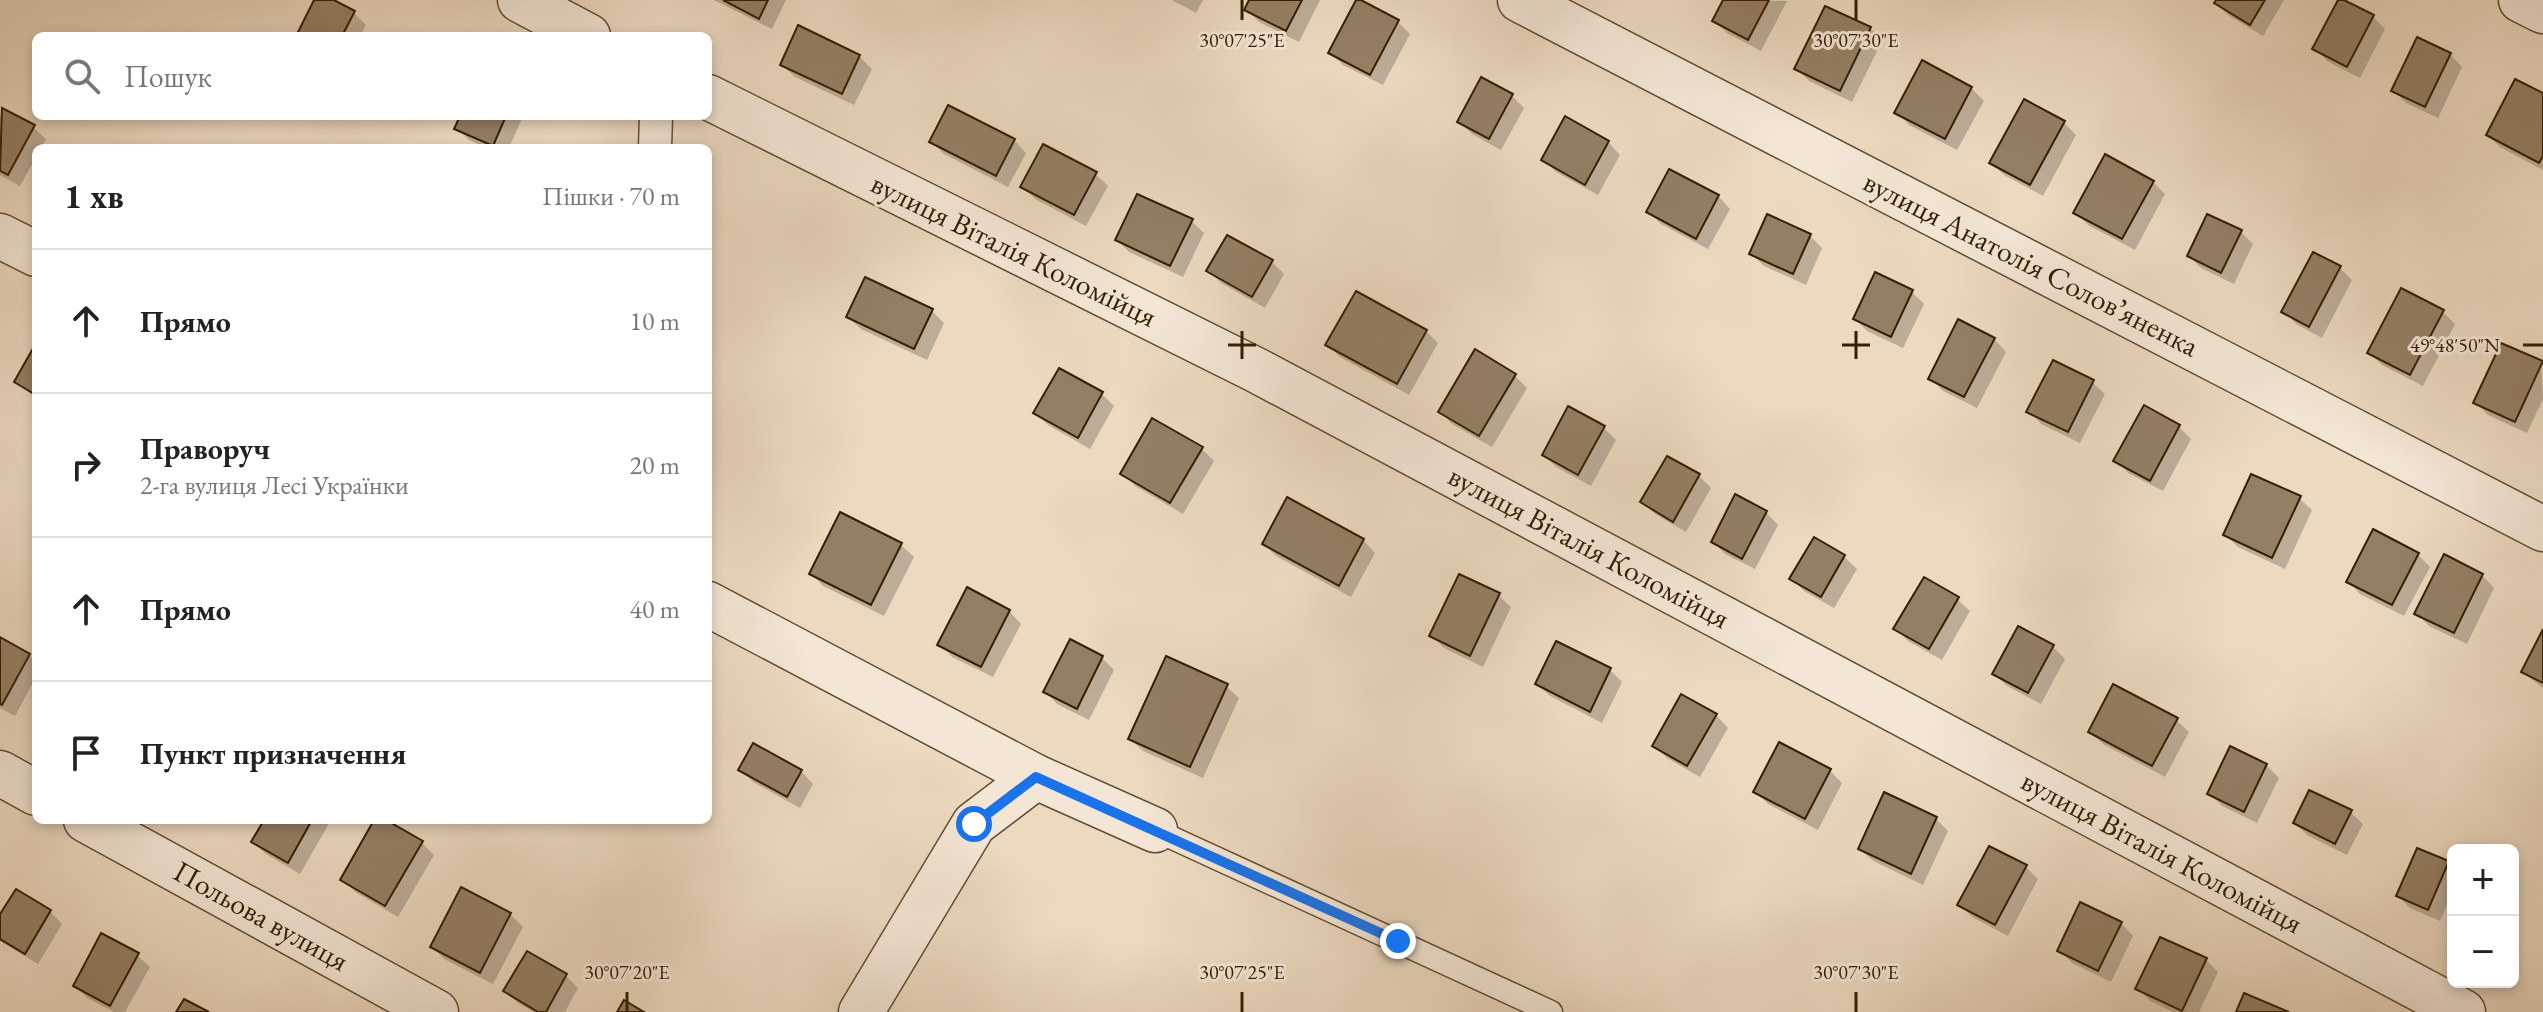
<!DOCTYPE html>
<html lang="uk">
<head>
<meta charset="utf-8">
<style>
  body { margin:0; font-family:"EB Garamond",serif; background:#f2f2f2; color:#222 }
  .controls { position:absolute; right:24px; bottom:24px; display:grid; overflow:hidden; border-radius:12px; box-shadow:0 4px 12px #0003 }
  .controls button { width:72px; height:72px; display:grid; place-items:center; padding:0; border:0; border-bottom:2px solid #e0e0e0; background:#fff; color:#222; font:40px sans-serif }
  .stop { position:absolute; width:24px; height:24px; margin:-18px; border:6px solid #1a73e8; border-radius:50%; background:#fff }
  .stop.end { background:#1a73e8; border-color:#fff; box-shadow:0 2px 8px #0008 }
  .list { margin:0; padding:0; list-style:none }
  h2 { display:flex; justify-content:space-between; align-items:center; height:104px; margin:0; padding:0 32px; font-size:34px }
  h2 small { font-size:26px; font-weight:400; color:#767676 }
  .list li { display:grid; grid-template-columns:52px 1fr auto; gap:24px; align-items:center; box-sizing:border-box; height:144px; padding:0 32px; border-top:2px solid #e0e0e0 }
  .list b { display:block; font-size:30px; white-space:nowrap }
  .list p { margin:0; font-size:26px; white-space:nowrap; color:#767676 }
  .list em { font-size:26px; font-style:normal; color:#767676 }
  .icon { flex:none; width:44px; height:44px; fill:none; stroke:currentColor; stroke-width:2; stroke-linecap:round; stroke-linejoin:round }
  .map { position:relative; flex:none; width:2543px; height:1012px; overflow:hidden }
  .search { position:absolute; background:#fff; box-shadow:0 4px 12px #0003; left:32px; top:32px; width:680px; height:88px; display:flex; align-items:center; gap:20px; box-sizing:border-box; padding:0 28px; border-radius:12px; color:#767676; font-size:30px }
  .panel { position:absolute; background:#fff; box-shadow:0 4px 12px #0003; left:32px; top:144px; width:680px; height:680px; border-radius:12px }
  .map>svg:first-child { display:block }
  .shadow { fill:#0003 }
  .building { fill:#947f64; stroke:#341e00; stroke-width:2 }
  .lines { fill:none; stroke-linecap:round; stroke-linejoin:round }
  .service-casing { stroke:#624d30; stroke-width:25 }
  .pedestrian-casing { stroke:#624d30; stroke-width:35 }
  .minor-casing { stroke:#624d30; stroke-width:47 }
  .service { stroke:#f3e6d6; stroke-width:22 }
  .pedestrian { stroke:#f3e6d6; stroke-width:32 }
  .minor { stroke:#f3e6d6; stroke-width:44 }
  .route { stroke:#1a73e8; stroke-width:10 }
  .ticks { fill:none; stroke:#341e00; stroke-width:3 }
  .labels { text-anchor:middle; stroke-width:6; stroke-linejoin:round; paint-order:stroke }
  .street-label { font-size:30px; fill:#341e00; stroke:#f3e6d6 }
  .ticks-label { font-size:20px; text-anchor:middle; fill:#341e00; stroke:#f3e6d6; stroke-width:6; stroke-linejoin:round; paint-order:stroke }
</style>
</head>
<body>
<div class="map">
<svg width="2543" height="1012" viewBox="0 0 2543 1012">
  <rect width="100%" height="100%" fill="#ecd9c0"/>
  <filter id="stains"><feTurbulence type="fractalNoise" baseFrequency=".0025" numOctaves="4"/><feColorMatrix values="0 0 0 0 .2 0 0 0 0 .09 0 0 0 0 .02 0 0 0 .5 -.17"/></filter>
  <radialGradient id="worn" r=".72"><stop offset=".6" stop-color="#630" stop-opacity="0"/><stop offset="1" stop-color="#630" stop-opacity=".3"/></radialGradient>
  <g class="shadow">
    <polygon points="316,0 329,0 354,13 366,25 360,36 298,36"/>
    <polygon points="714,0 786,0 772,29"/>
    <polygon points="1172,0 1203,0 1196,13"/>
    <polygon points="1251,0 1320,0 1299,42 1259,22 1246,9"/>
    <polygon points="1726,0 1787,1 1761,51 1727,33 1715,21"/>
    <polygon points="2218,0 2284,0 2263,36 2228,15 2216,3"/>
    <polygon points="2340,0 2373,17 2385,29 2360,78 2327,61 2315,48"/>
    <polygon points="1398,22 1410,34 1383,85 1343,65 1331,53"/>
    <polygon points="1870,28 1882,41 1852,102 1809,81 1797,69"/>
    <polygon points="2450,54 2462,67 2438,118 2406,103 2394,91"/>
    <polygon points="859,56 872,69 854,105 795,77 782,65"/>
    <polygon points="1922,63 1971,88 1984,101 1957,150 1909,125 1897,112"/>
    <polygon points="1482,80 1512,96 1524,108 1501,150 1472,134 1460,122"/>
    <polygon points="2543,96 2543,170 2500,147 2488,135"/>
    <polygon points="3,111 33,127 46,139 41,148 36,148 36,157 20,186 0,175 0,116"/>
    <polygon points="462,116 523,116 509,148 486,148 469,140 457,128"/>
    <polygon points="2064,123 2076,135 2043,196 2004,175 1991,163"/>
    <polygon points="1014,140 1026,153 1008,187 944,154 931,141"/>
    <polygon points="1608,142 1620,155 1598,195 1556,172 1544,160"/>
    <polygon points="1095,174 1108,186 1086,226 1035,199 1023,187"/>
    <polygon points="2153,182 2165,194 2135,250 2088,225 2075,212"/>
    <polygon points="1718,196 1730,209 1708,249 1661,224 1649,212"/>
    <polygon points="2208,217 2241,232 2253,244 2234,284 2201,268 2189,256"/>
    <polygon points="1191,221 1204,233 1183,277 1129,252 1117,240"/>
    <polygon points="1810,236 1822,248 1806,285 1764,266 1751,254"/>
    <polygon points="1228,237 1272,262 1284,274 1265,308 1221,283 1209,271"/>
    <polygon points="2340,268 2352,280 2322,338 2296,324 2284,311"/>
    <polygon points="1912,292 1924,304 1903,348 1867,331 1855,319"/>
    <polygon points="932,311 944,323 927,360 861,329 848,317"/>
    <polygon points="2443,312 2455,324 2423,386 2382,365 2369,353"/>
    <polygon points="1426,331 1438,343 1409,395 1340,357 1328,345"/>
    <polygon points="1994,339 2006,352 1977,408 1943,391 1930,378"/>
    <polygon points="36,347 36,398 16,382"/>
    <polygon points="1476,352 1515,376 1527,388 1492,447 1452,424 1440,411"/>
    <polygon points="2541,363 2543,399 2527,433 2488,415 2476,403"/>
    <polygon points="2092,382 2105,394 2080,443 2041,424 2029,411"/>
    <polygon points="1102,394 1114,406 1090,449 1048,425 1035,413"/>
    <polygon points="2144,408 2179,427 2191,439 2163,491 2128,473 2116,460"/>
    <polygon points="1604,428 1616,440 1591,486 1556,467 1544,455"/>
    <polygon points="1202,449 1214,461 1183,514 1135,486 1123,473"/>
    <polygon points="1699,476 1711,488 1686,532 1655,514 1643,502"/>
    <polygon points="2299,498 2312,510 2285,569 2238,547 2225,535"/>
    <polygon points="1766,512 1778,525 1755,569 1725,554 1713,542"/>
    <polygon points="841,515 901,545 914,557 884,616 823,586 811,573"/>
    <polygon points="1814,539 1844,557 1857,569 1834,608 1804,591 1792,579"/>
    <polygon points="1363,540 1375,553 1351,597 1276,556 1264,544"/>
    <polygon points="2418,555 2430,567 2404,616 2360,594 2348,581"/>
    <polygon points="2482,575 2494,588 2467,644 2429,626 2417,614"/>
    <polygon points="1498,595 1511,607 1483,667 1444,648 1432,636"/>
    <polygon points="1957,599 1970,611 1942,660 1908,641 1896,629"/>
    <polygon points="1009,611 1021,624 993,677 952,657 940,644"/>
    <polygon points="2543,634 2543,688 2523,672"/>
    <polygon points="0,639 29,655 36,662 36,677 15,716 0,708"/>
    <polygon points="1070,642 1102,658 1114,670 1089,720 1057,704 1045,691"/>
    <polygon points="2053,647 2065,659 2041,704 2007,686 1995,674"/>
    <polygon points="1610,670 1622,682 1602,723 1550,696 1537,684"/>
    <polygon points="1226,686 1239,698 1203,778 1143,751 1130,739"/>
    <polygon points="1716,715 1728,728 1700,777 1667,758 1654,745"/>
    <polygon points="2176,720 2189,732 2165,777 2103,744 2090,732"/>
    <polygon points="2266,765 2279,778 2257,823 2222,806 2210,794"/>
    <polygon points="740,769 801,771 813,784 800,808 753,782"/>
    <polygon points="1830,771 1842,783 1818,830 1768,804 1756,792"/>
    <polygon points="2350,812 2363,824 2347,855 2307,835 2295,823"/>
    <polygon points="1936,819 1948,831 1923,885 1873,861 1860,849"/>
    <polygon points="266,820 331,820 300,874 266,854 253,842"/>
    <polygon points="376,820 382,820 421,842 434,855 398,917 355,892 342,879"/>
    <polygon points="2448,863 2453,868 2453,891 2440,921 2410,908 2398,896"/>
    <polygon points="2026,867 2038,879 2008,936 1972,917 1960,905"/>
    <polygon points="50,911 62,924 38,964 0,941 0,918"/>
    <polygon points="510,914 523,927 493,984 444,959 432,946"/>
    <polygon points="2121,923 2133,936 2111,982 2072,963 2059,950"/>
    <polygon points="137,955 150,967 125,1012 114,1012 87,998 75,985"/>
    <polygon points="2206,960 2218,972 2199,1012 2173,1012 2150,1001 2138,989"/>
    <polygon points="566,976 578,988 565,1012 533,1012 518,1003 506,991"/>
  </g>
  <g class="building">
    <polygon points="314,0 334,0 355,11 342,36 296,36"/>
    <polygon points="723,0 768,0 759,19"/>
    <polygon points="1249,0 1302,0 1286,31 1244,10"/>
    <polygon points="1356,0 1361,0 1399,20 1370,75 1328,53"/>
    <polygon points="1723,0 1769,0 1748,40 1712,21"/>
    <polygon points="2216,0 2265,0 2250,25 2214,3"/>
    <polygon points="2338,0 2344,0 2374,15 2347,67 2312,49"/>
    <polygon points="1825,6 1871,27 1840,91 1794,69"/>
    <polygon points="798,25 860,55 842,94 780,65"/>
    <polygon points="2417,37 2451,53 2425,107 2391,91"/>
    <polygon points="1922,60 1972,87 1945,139 1894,113"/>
    <polygon points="1481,77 1513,94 1489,139 1457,122"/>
    <polygon points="2515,79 2543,93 2543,156 2539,163 2486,135"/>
    <polygon points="2024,99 2065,121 2030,185 1989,163"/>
    <polygon points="948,105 1015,139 996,176 929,142"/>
    <polygon points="2,108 35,125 8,175 0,171"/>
    <polygon points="460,116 506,116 493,146 454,129"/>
    <polygon points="1565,116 1609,141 1585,185 1541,160"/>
    <polygon points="1043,144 1097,172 1074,215 1020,187"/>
    <polygon points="2105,154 2154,181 2122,239 2073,213"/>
    <polygon points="1669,169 1719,195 1696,239 1646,212"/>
    <polygon points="1137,194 1193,219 1170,266 1115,240"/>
    <polygon points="1767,214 1811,234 1793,274 1749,254"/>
    <polygon points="2207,214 2242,230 2221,273 2187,256"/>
    <polygon points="1227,235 1273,260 1252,297 1206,271"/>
    <polygon points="2313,252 2341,266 2309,327 2281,312"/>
    <polygon points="1875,272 1913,290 1891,337 1853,319"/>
    <polygon points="865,277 933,309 914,349 846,317"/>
    <polygon points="2401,288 2444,310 2410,375 2367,353"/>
    <polygon points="1356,291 1427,330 1397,384 1325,345"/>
    <polygon points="1958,319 1995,338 1964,397 1928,379"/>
    <polygon points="36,343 36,395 14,382"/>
    <polygon points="2501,343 2543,361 2515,422 2473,403"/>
    <polygon points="1475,349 1516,374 1479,436 1438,412"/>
    <polygon points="2053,360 2094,380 2068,432 2026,412"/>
    <polygon points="1059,368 1103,392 1078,438 1033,413"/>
    <polygon points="2144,405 2180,425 2150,481 2113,461"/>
    <polygon points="1568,406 1605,426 1578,475 1542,455"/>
    <polygon points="1152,418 1203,447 1170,503 1120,474"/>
    <polygon points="1667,456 1700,474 1673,522 1640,502"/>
    <polygon points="2251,474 2301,496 2272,558 2223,535"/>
    <polygon points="1735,494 1767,511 1742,559 1711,542"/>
    <polygon points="1287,497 1364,539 1339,586 1262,544"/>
    <polygon points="840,512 902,543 871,605 809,574"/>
    <polygon points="2373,529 2419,553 2392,605 2346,582"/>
    <polygon points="1814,537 1845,555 1821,597 1789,579"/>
    <polygon points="2444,554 2483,574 2454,633 2414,614"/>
    <polygon points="1459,574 1500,593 1470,656 1429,636"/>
    <polygon points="1924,577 1959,597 1929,649 1893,629"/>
    <polygon points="967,587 1010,610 981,667 937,645"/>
    <polygon points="2018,626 2054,645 2028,693 1992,674"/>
    <polygon points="2543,629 2543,683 2521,672"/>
    <polygon points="0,637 30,654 2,705 0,704"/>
    <polygon points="1070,639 1103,656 1077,709 1043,692"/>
    <polygon points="1556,641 1611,668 1590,712 1535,684"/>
    <polygon points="1166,656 1228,684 1190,767 1128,739"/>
    <polygon points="2113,684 2178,718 2152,766 2088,732"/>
    <polygon points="1681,694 1717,714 1687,766 1652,746"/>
    <polygon points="1779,742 1831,769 1805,819 1753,792"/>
    <polygon points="753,743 802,770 787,797 738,770"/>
    <polygon points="2230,746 2267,764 2244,812 2207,794"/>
    <polygon points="2309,790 2352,810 2335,844 2293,823"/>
    <polygon points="1884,792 1937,817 1911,874 1858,849"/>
    <polygon points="264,820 312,820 288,863 251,842"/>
    <polygon points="374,820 386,820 423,841 385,906 340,880"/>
    <polygon points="1989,846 2027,865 1995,925 1957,905"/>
    <polygon points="2417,848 2449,861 2428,910 2396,896"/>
    <polygon points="461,887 511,913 480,973 430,947"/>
    <polygon points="16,889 51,910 25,954 0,939 0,914"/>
    <polygon points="2080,902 2122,922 2098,971 2057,951"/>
    <polygon points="101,933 139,953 110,1006 73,986"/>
    <polygon points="2160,937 2207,958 2182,1011 2135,989"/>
    <polygon points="527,951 567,974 546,1012 538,1012 503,991"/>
    <polygon points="2244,993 2289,1012 2236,1012"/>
    <polygon points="184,999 209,1012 176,1012"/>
    <polygon points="624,1000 644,1012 617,1012"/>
  </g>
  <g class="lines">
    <defs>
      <polyline id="service" points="1155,830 1551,1012"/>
      <polyline id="pedestrian" points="655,148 656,116"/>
      <g id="minor">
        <polyline points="520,0 588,36"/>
        <polyline points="1520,0 2543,529"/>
        <polyline points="2521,0 2543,11"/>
        <polyline points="708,97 1256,370 2463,1012"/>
        <polyline points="0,236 36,254"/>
        <polyline points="708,604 1036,777 1155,830"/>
        <polyline points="0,773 36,793"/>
        <polyline points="86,820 436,1012"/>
        <polyline points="861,1012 974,824 1036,777"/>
      </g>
    </defs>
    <use href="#service" class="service-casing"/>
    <use href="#pedestrian" class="pedestrian-casing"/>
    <use href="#minor" class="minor-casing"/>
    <use href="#service" class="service"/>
    <use href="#pedestrian" class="pedestrian"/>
    <use href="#minor" class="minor"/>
  </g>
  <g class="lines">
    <polyline class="route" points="974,824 1036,777 1398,941"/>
  </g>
  <path class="ticks" d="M1242,0V20M1856,0V20M1242,331V359M1856,331V359M1228,345H1256M1842,345H1870M2523,345H2543M627,992V1012M1242,992V1012M1856,992V1012"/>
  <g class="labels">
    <g class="street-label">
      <text transform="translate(1014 250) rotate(26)" y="10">вулиця Віталія Коломійця</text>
      <text transform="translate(2031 264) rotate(27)" y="10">вулиця Анатолія Соловʼяненка</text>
      <text transform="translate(1589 547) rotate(28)" y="10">вулиця Віталія Коломійця</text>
      <text transform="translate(2162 852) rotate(28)" y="10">вулиця Віталія Коломійця</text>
      <text transform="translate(261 916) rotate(29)" y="10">Польова вулиця</text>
    </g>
  </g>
  <g class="ticks-label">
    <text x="1242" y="47">30°07'25"E</text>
    <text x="1856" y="47">30°07'30"E</text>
    <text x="2455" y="352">49°48'50"N</text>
    <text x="627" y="979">30°07'20"E</text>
    <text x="1242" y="979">30°07'25"E</text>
    <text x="1856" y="979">30°07'30"E</text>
  </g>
  <rect width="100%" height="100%" filter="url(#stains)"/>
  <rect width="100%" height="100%" fill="url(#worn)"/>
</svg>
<div class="controls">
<button>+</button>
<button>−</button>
</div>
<div class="stop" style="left:974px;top:824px"></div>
<div class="stop end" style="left:1398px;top:941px"></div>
<div class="search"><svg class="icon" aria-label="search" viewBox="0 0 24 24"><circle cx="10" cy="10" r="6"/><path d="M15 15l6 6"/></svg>Пошук</div>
<section class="panel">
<h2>1 хв<small>Пішки · 70 m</small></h2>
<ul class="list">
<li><svg class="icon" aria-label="ahead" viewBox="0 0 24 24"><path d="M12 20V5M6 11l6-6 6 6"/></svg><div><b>Прямо</b></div><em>10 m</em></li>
<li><svg class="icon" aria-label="right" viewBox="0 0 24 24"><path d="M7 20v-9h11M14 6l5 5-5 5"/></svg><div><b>Праворуч</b><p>2-га вулиця Лесі Українки</p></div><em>20 m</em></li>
<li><svg class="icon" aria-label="ahead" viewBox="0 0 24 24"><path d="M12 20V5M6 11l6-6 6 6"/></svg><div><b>Прямо</b></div><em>40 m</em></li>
<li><svg class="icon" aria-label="arrive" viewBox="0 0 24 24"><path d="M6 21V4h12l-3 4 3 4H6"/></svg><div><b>Пункт призначення</b></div></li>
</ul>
</section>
</div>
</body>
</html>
